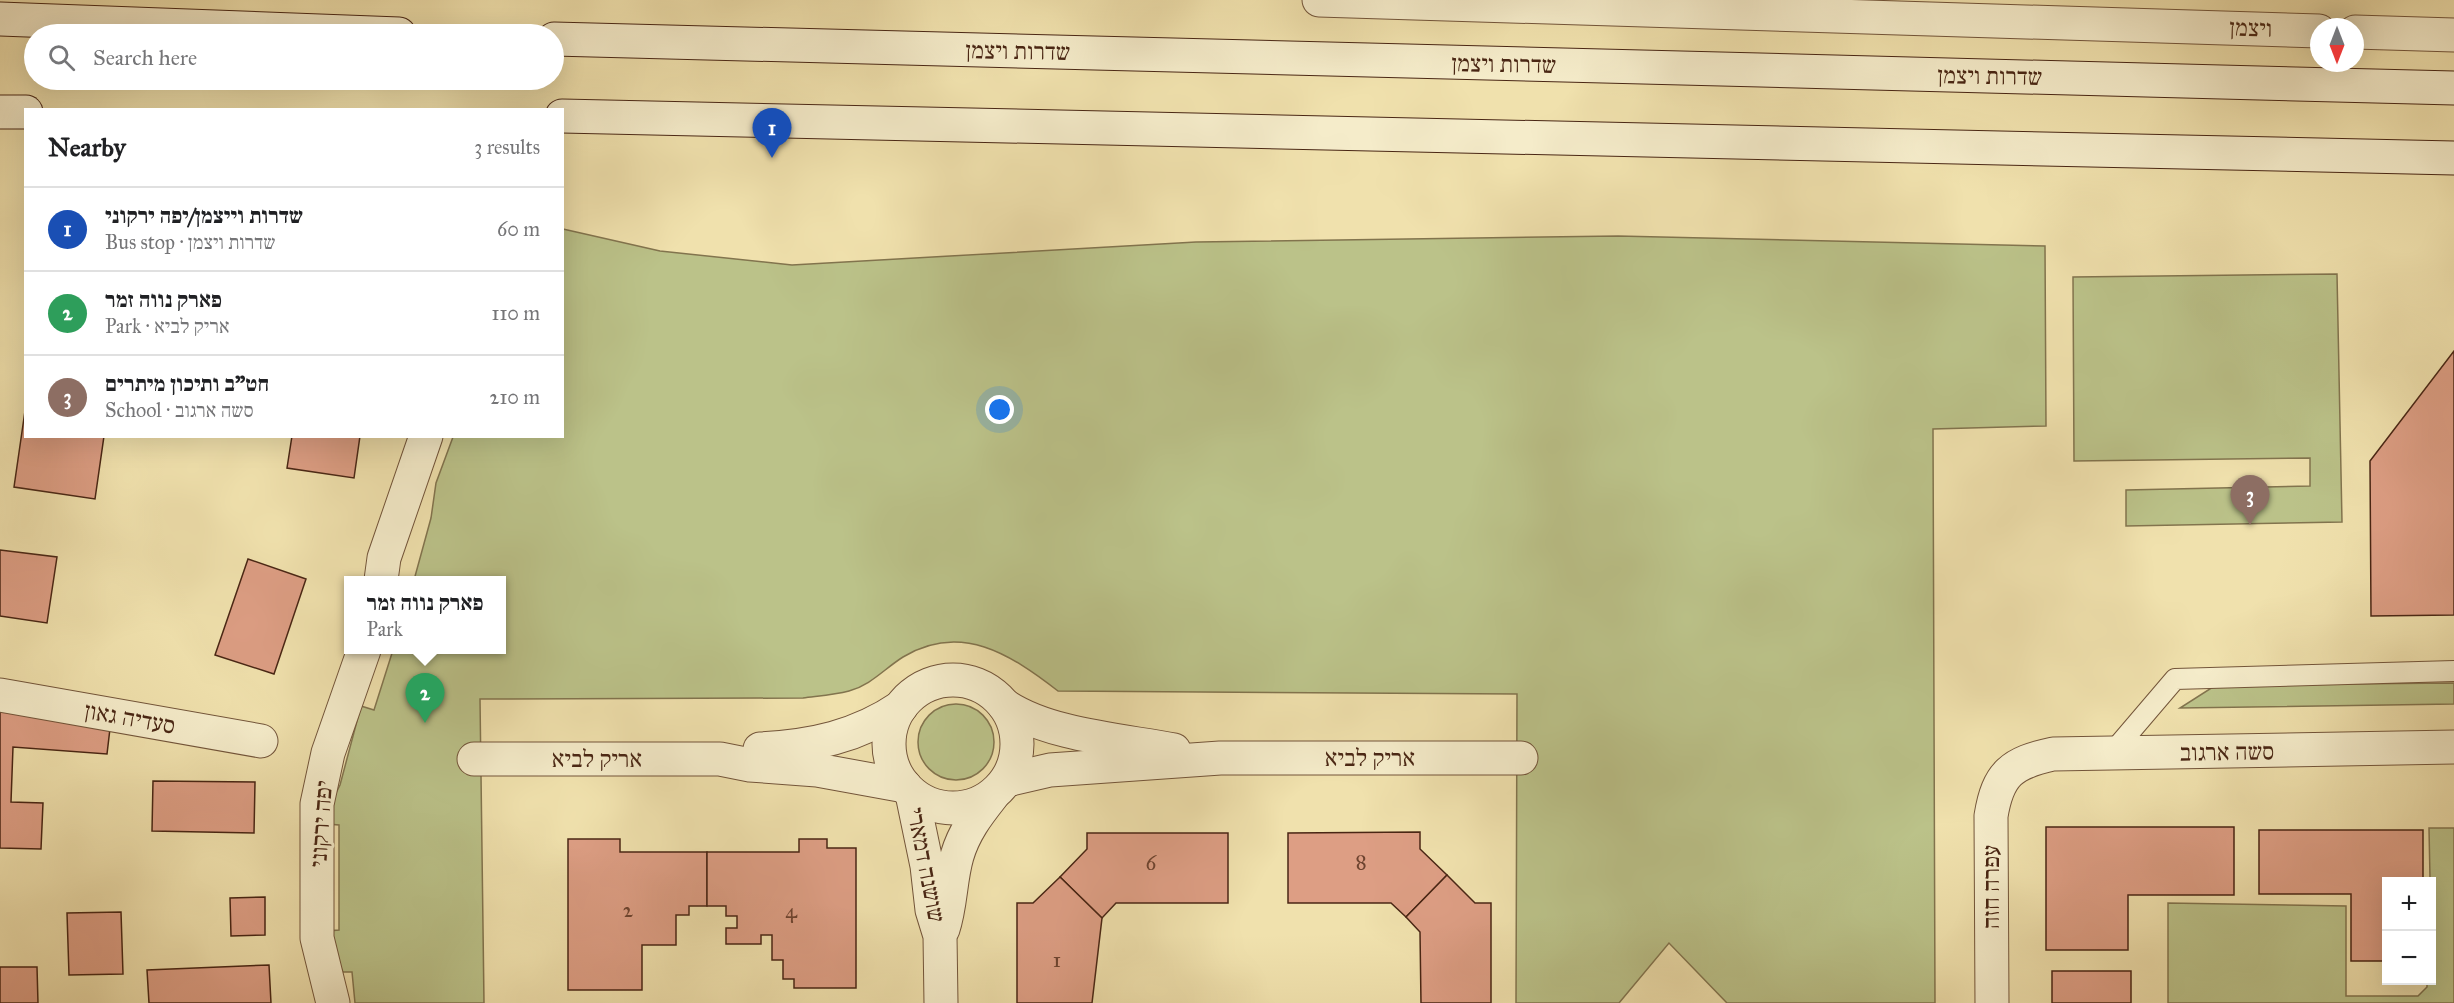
<!DOCTYPE html>
<html lang="en">
<head>
<meta charset="utf-8">
<style>
  body { margin:0; font-family:"IM FELL Great Primer","Frank Ruhl Libre",serif; background:#f2f2f2; color:#202124 }
  .controls { position:absolute; right:18px; bottom:18px; display:grid; overflow:hidden; border-radius:0px; box-shadow:0 6px 24px #0002 }
  .controls button { width:54px; height:54px; display:grid; place-items:center; padding:0; border:0; border-bottom:2px solid #e0e0e0; background:#fff; color:#202124; font:30px sans-serif }
  .compass { position:absolute; left:2310px; top:18px; width:54px; height:54px; border-radius:50%; background:#fff; box-shadow:0 6px 24px #0002; rotate:180deg }
  .you { position:absolute; left:1000px; top:410px; width:21px; height:21px; margin:-15px; border:4px solid #fff; border-radius:50%; background:#1a73e8; box-shadow:0 0 0 9px #1a73e833 }
  .badge { display:grid; place-items:center; width:39px; height:39px; border-radius:50%; background:#b45309; color:#fff; font-size:20px; font-weight:700 }
  .pin { position:absolute; translate:-50% -50px; filter:drop-shadow(0 2px 3px #0008) }
  .pin::after { content:''; position:absolute; top:32px; width:21px; height:18px; background:inherit; clip-path:polygon(0 0,100% 0,50% 100%) }
  .popup { position:absolute; left:344px; top:576px; width:162px; height:78px; box-sizing:border-box; display:grid; place-content:center; border-radius:0px; background:#fff; filter:drop-shadow(0 2px 4px #0005); font-size:20px; white-space:nowrap; color:#757577 }
  .popup b { font-size:22px; color:#202124 }
  .popup::after { content:''; position:absolute; left:50%; top:100%; margin-left:-12px; border:12px solid transparent; border-top-color:#fff }
  .list { margin:0; padding:0; list-style:none }
  h2 { display:flex; justify-content:space-between; align-items:center; height:78px; margin:0; padding:0 24px; font-size:26px }
  h2 small { font-size:20px; font-weight:400; color:#757577 }
  .list li { display:grid; grid-template-columns:39px 1fr auto; gap:18px; align-items:center; box-sizing:border-box; height:84px; padding:0 24px; border-top:2px solid #e0e0e0 }
  .list b { display:block; font-size:22px; white-space:nowrap }
  .list p { margin:0; font-size:20px; white-space:nowrap; color:#757577 }
  .list em { font-size:20px; font-style:normal; color:#757577 }
  .icon { flex:none; width:33px; height:33px; fill:none; stroke:currentColor; stroke-width:2; stroke-linecap:round; stroke-linejoin:round }
  .map { position:relative; flex:none; width:2454px; height:1003px; overflow:hidden }
  .search { position:absolute; background:#fff; box-shadow:0 6px 24px #0002; left:24px; top:24px; width:540px; height:66px; display:flex; align-items:center; gap:15px; box-sizing:border-box; padding:0 21px; border-radius:33px; color:#757577; font-size:22px }
  .panel { position:absolute; background:#fff; box-shadow:0 6px 24px #0002; left:24px; top:108px; width:540px; height:330px; border-radius:0px }
  .map>svg:first-child { display:block }
  .green { fill:#bbc289; stroke:#82744e; stroke-width:1.5 }
  .building { fill:#dd9e84; stroke:#492614; stroke-width:1.5 }
  .lines { fill:none; stroke-linecap:round; stroke-linejoin:round }
  .lane-casing { stroke:#73553a; stroke-width:22 }
  .street-casing { stroke:#73553a; stroke-width:35 }
  .secondary-casing { stroke:#492614; stroke-width:35 }
  .lane { stroke:#f5ecca; stroke-width:20 }
  .street { stroke:#f5ecca; stroke-width:33 }
  .secondary { stroke:#f5ecca; stroke-width:33 }
  .labels { text-anchor:middle; stroke-width:6; stroke-linejoin:round; paint-order:stroke }
  .number-label { font-size:21px; fill:#6e4430 }
  .street-label { font-size:24px; fill:#492614; stroke:#f5ecca }
</style>
</head>
<body>
<div class="map">
<svg width="2454" height="1003" viewBox="0 0 2454 1003">
  <rect width="100%" height="100%" fill="#f0e1ad"/>
  <filter id="stains"><feTurbulence type="fractalNoise" baseFrequency=".00333" numOctaves="4"/><feColorMatrix values="0 0 0 0 .2 0 0 0 0 .09 0 0 0 0 .02 0 0 0 .5 -.17"/></filter>
  <radialGradient id="worn" r=".72"><stop offset=".6" stop-color="#630" stop-opacity="0"/><stop offset="1" stop-color="#630" stop-opacity=".3"/></radialGradient>
  <g class="green">
    <path d="M563,229L660,251L792,265L1196,242L1618,236L2045,246L2046,426L1933,429L1935,1003H1727L1669,943L1619,1003H1516L1517,694L1058,691C1010,654 961,622 903,657C884,669 871,685 849,691C834,695 818,696 803,698L480,699L484,1003H355L352,972H343L328,940L327,931L339,930V825L327,824L328,809L340,785L361,706L374,710L393,650H502V580H414L431,518L436,483L453,437L562,436Z"/>
    <polygon points="2337,274 2342,522 2126,526 2126,490 2310,486 2310,458 2074,461 2073,277"/>
    <polygon points="2454,683 2454,704 2180,708 2216,685"/>
    <circle cx="956" cy="742" r="38"/>
    <polygon points="2429,828 2454,828 2454,1003 2168,1003 2168,903 2346,906 2346,996 2418,996 2427,987 2427,981 2432,980"/>
  </g>
  <g class="building">
    <polygon points="2454,351 2454,615 2371,616 2370,461"/>
    <polygon points="26,404 26,436 104,436 95,499 14,487"/>
    <polygon points="292,436 360,436 354,478 287,468"/>
    <polygon points="0,550 57,557 47,623 0,616"/>
    <polygon points="248,559 306,579 274,674 215,655"/>
    <polygon points="0,711 111,720 107,754 13,747 11,802 43,803 41,849 0,848"/>
    <polygon points="153,781 255,782 254,833 152,831"/>
    <polygon points="2046,827 2234,827 2234,895 2128,895 2128,950 2046,950"/>
    <polygon points="2259,830 2423,830 2423,882 2386,882 2386,961 2351,961 2351,894 2259,894"/>
    <polygon points="1420,832 1420,849 1447,875 1406,917 1391,903 1288,903 1288,833"/>
    <polygon points="1087,833 1228,833 1228,903 1116,903 1102,918 1060,877 1087,849"/>
    <polygon points="568,839 620,839 620,852 707,852 707,906 689,906 689,915 676,915 676,945 642,945 642,990 568,990"/>
    <polygon points="799,839 827,839 827,848 856,848 856,988 794,988 794,979 783,979 783,960 772,960 772,935 761,935 761,944 726,944 726,928 737,928 737,916 726,916 726,906 707,906 707,852 799,852"/>
    <polygon points="1447,875 1475,903 1491,903 1491,1003 1421,1003 1420,932 1406,917"/>
    <polygon points="1060,877 1102,918 1092,1003 1017,1003 1017,903 1033,903"/>
    <polygon points="265,897 265,935 231,936 230,898"/>
    <polygon points="121,912 123,974 69,975 67,913"/>
    <polygon points="269,965 271,1003 149,1003 147,970"/>
    <polygon points="0,967 37,967 38,1003 0,1003"/>
    <rect x="2052" y="971" width="79" height="32"/>
  </g>
  <g class="lines">
    <defs>
      <polyline id="lane" points="2111,754 2175,679 2454,671"/>
      <g id="street">
        <polyline points="1319,0 2319,31"/>
        <polyline points="2355,32 2454,35"/>
        <polyline points="381,580 384,558 426,436"/>
        <circle cx="953" cy="744" r="64"/>
        <polyline points="0,695 261,741"/>
        <path d="M1004,705C1048,735 1121,740 1174,750"/>
        <path d="M760,749C812,746 857,737 901,707"/>
        <polyline points="474,759 720,759 750,765 817,770 905,786"/>
        <polyline points="1007,780 1050,770 1220,758 1521,758"/>
        <polyline points="912,794 927,866 932,910 940,936 941,1003"/>
        <path d="M943,929C951,905 950,880 957,856C964,832 977,815 992,796"/>
        <polyline points="333,1003 317,938 317,804 328,753 364,650"/>
        <path d="M1992,1003L1991,816C1998,773 2012,763 2053,754L2454,747"/>
      </g>
      <g id="secondary">
        <polyline points="0,19 399,34"/>
        <polyline points="554,39 2454,88"/>
        <polyline points="0,112 26,112"/>
        <polyline points="562,116 2454,158"/>
      </g>
    </defs>
    <use href="#lane" class="lane-casing"/>
    <use href="#street" class="street-casing"/>
    <use href="#secondary" class="secondary-casing"/>
    <use href="#lane" class="lane"/>
    <use href="#street" class="street"/>
    <use href="#secondary" class="secondary"/>
  </g>
  <g class="labels">
    <g class="number-label">
      <text x="1361" y="869">8</text>
      <text x="1151" y="870">6</text>
      <text x="628" y="917">2</text>
      <text x="791" y="918">4</text>
      <text x="1057" y="967">1</text>
    </g>
    <g class="street-label">
      <text transform="translate(2251 28) rotate(2)" y="8">ויצמן</text>
      <text transform="translate(1018 51) rotate(1)" y="8">שדרות ויצמן</text>
      <text transform="translate(1504 64) rotate(1)" y="8">שדרות ויצמן</text>
      <text transform="translate(1990 76) rotate(1)" y="8">שדרות ויצמן</text>
      <text transform="translate(130 718) rotate(10)" y="8">סעדיה גאון</text>
      <text transform="translate(2227 752) rotate(-1)" y="8">סשה ארגוב</text>
      <text x="1370" y="766">אריק לביא</text>
      <text x="597" y="767">אריק לביא</text>
      <text transform="translate(321 824) rotate(-86)" y="8">יפה ירקוני</text>
      <text transform="translate(926 865) rotate(79)" y="8">שושנה דמארי</text>
      <text transform="translate(1991 887) rotate(-90)" y="8">עפרה חזה</text>
    </g>
  </g>
  <rect width="100%" height="100%" filter="url(#stains)"/>
  <rect width="100%" height="100%" fill="url(#worn)"/>
</svg>
<div class="controls">
<button>+</button>
<button>−</button>
</div>
<svg class="compass" viewBox="-18 -18 36 36"><path d="M0-13l5 13h-10z" fill="#e53935"/><path d="M0 13l5-13h-10z" fill="#757577"/></svg>
<div class="you"></div>
<div class="pin badge" style="left:772px;top:158px;background:#1a4fb4">1</div>
<div class="pin badge" style="left:425px;top:723px;background:#2e9e5b">2</div>
<div class="popup"><b>פארק נווה זמר</b>Park</div>
<div class="pin badge" style="left:2250px;top:525px;background:#8d6e63">3</div>
<div class="search"><svg class="icon" aria-label="search" viewBox="0 0 24 24"><circle cx="10" cy="10" r="6"/><path d="M15 15l6 6"/></svg>Search here</div>
<section class="panel">
<h2>Nearby<small>3 results</small></h2>
<ul class="list">
<li><span class="badge" style="background:#1a4fb4">1</span><div><b>שדרות וייצמן/יפה ירקוני</b><p>Bus stop · שדרות ויצמן</p></div><em>60 m</em></li>
<li><span class="badge" style="background:#2e9e5b">2</span><div><b>פארק נווה זמר</b><p>Park · אריק לביא</p></div><em>110 m</em></li>
<li><span class="badge" style="background:#8d6e63">3</span><div><b>חט&quot;ב ותיכון מיתרים</b><p>School · סשה ארגוב</p></div><em>210 m</em></li>
</ul>
</section>
</div>
</body>
</html>
